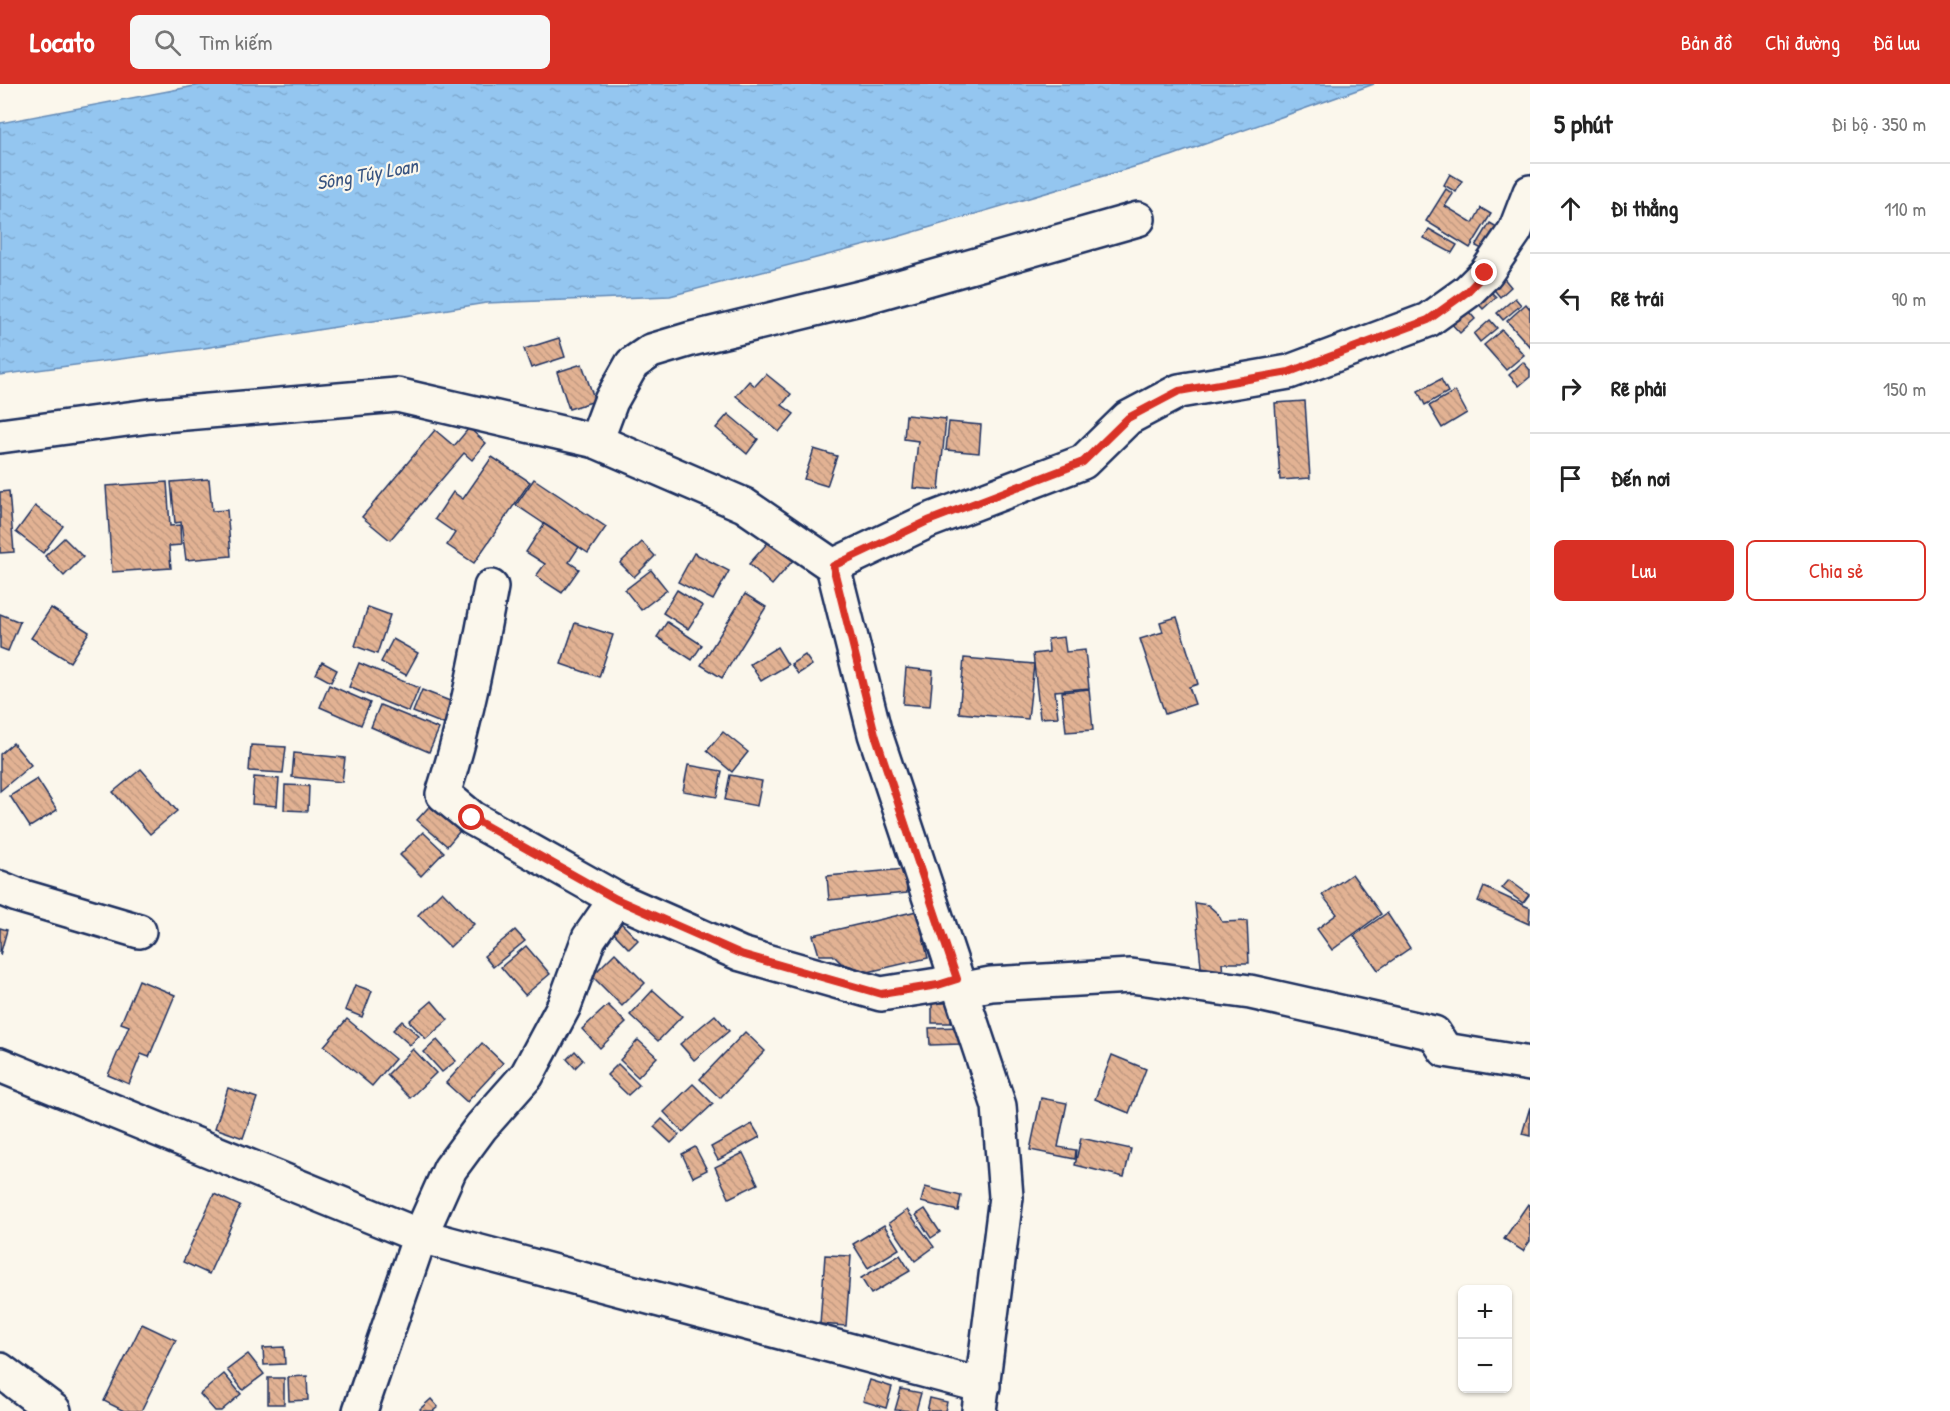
<!DOCTYPE html>
<html lang="vi">
<head>
<meta charset="utf-8">
<style>
  body { margin:0; font-family:"Patrick Hand",sans-serif; background:#f6f6f6; color:#222 }
  .controls { position:absolute; right:18px; bottom:18px; display:grid; overflow:hidden; border-radius:9px; box-shadow:0 2px 4px #0004 }
  .controls button { width:54px; height:54px; display:grid; place-items:center; padding:0; border:0; border-bottom:2px solid #e0e0e0; background:#fff; color:#222; font:30px sans-serif }
  .stop { position:absolute; width:18px; height:18px; margin:-14px; border:4px solid #d93025; border-radius:50%; background:#fff }
  .stop.end { background:#d93025; border-color:#fff; box-shadow:0 2px 6px #0008 }
  .list { margin:0; padding:0; list-style:none }
  h2 { display:flex; justify-content:space-between; align-items:center; height:78px; margin:0; padding:0 24px; font-size:26px }
  h2 small { font-size:20px; font-weight:400; color:#767676 }
  .list li { display:grid; grid-template-columns:39px 1fr auto; gap:18px; align-items:center; box-sizing:border-box; height:90px; padding:0 24px; border-top:2px solid #e0e0e0 }
  .list b { display:block; font-size:22px; white-space:nowrap }
  .list em { font-size:20px; font-style:normal; color:#767676 }
  .actions { display:flex; gap:12px; padding:18px 24px }
  .actions a { flex:1; padding:14px 0; border:2px solid #d93025; border-radius:9px; text-align:center; font-size:21px; color:#d93025 }
  .actions .main { background:#d93025; color:#fff }
  .icon { flex:none; width:33px; height:33px; fill:none; stroke:currentColor; stroke-width:2; stroke-linecap:round; stroke-linejoin:round }
  .map { position:relative; flex:none; width:1530px; height:1327px; overflow:hidden }
  header { display:flex; align-items:center; gap:36px; box-sizing:border-box; height:84px; padding:0 30px; background:#d93025; color:#fff }
  header strong { font-size:28px }
  nav { display:flex; gap:33px; margin-inline-start:auto; font-size:21px }
  .search { width:420px; height:54px; background:#f6f6f6; display:flex; align-items:center; gap:15px; box-sizing:border-box; padding:0 21px; border-radius:9px; color:#767676; font-size:22px }
  main { display:flex }
  aside { flex:1; background:#fff }
  .map>svg:first-child { display:block }
  .water { fill:url(#water-ripples); stroke:#648ab6; stroke-width:1.5 }
  .building { fill:url(#building-back-hatch); stroke:#1b2f5e; stroke-width:1.5 }
  .lines { fill:none; stroke-linecap:round; stroke-linejoin:round }
  .street-casing { stroke:#1b2f5e; stroke-width:38 }
  .street { stroke:#fbf7ec; stroke-width:33 }
  .route { stroke:#d93025; stroke-width:8 }
  .labels { text-anchor:middle; stroke-width:4.5; stroke-linejoin:round; paint-order:stroke }
  .water-label { font-size:20px; font-style:italic; fill:#395582; stroke:#fbf7ec }
</style>
</head>
<body>
<header>
<strong>Locato</strong>
<div class="search"><svg class="icon" aria-label="search" viewBox="0 0 24 24"><circle cx="10" cy="10" r="6"/><path d="M15 15l6 6"/></svg>Tìm kiếm</div>
<nav><a>Bản đồ</a><a>Chỉ đường</a><a>Đã lưu</a></nav>
</header>
<main>
<div class="map">
<svg width="1530" height="1327" viewBox="0 0 1530 1327">
  <defs>
    <pattern id="water-ripples" width="26" height="14" patternUnits="userSpaceOnUse" patternTransform="scale(1.5)"><rect width="26" height="14" fill="#94c6f0"/><path d="M2 4q2-2 4 0t4 0M15 11q2-2 4 0t4 0" fill="none" stroke="#7faad0"/></pattern>
    <pattern id="building-back-hatch" width="6" height="6" patternUnits="userSpaceOnUse" patternTransform="scale(1.5)"><rect width="6" height="6" fill="#e2b293"/><path d="M-1 5l2 2M0 0l6 6M5-1l2 2" fill="none" stroke="#c19981"/></pattern>
  </defs>
  <rect width="100%" height="100%" fill="#fbf7ec"/>
  <filter id="ink" filterUnits="userSpaceOnUse"><feTurbulence type="fractalNoise" baseFrequency=".0167" numOctaves="2"/><feDisplacementMap in="SourceGraphic" scale="12" xChannelSelector="R" yChannelSelector="G"/><feConvolveMatrix kernelMatrix="1 2 1 2 8 2 1 2 1" color-interpolation-filters="sRGB"/></filter>
  <g filter="url(#ink)">
    <polygon class="water" points="205,0 1374,0 1171,72 897,153 670,212 486,219 204,264 0,291 0,39"/>
    <g class="building">
      <polygon points="1450,90 1462,97 1456,108 1444,101"/>
      <polygon points="1446,105 1453,110 1445,122 1473,139 1481,124 1491,130 1470,164 1426,137"/>
      <polygon points="1490,139 1497,143 1484,166 1476,162"/>
      <polygon points="1429,145 1457,161 1452,169 1424,154"/>
      <polygon points="1502,192 1511,203 1500,213 1491,202"/>
      <polygon points="1487,204 1496,213 1483,225 1474,215"/>
      <polygon points="1515,214 1521,221 1503,236 1497,229"/>
      <polygon points="1526,220 1530,225 1530,263 1507,237"/>
      <polygon points="1465,223 1475,235 1460,249 1449,237"/>
      <polygon points="1490,236 1497,244 1480,258 1474,250"/>
      <polygon points="1502,246 1524,271 1506,286 1484,261"/>
      <polygon points="559,254 565,273 531,284 524,265"/>
      <polygon points="1523,278 1530,286 1530,293 1519,302 1509,291"/>
      <polygon points="582,280 595,317 569,325 557,288"/>
      <polygon points="766,290 791,310 782,321 794,330 779,348 736,312 749,297 755,302"/>
      <polygon points="1441,295 1448,308 1425,321 1418,307"/>
      <polygon points="1455,307 1467,329 1442,344 1429,322"/>
      <polygon points="1305,317 1310,394 1280,396 1275,319"/>
      <polygon points="728,330 758,355 747,370 716,344"/>
      <polygon points="906,331 946,335 939,406 913,404 918,357 904,355"/>
      <polygon points="949,338 981,341 979,369 946,366"/>
      <polygon points="469,344 486,359 472,376 464,369 390,456 362,433 435,346 454,362"/>
      <polygon points="814,365 837,372 827,402 804,395"/>
      <polygon points="492,373 530,398 474,479 447,461 455,449 435,435 453,408 463,415"/>
      <polygon points="209,395 212,427 227,426 231,472 186,476 181,438 175,439 171,398"/>
      <polygon points="534,395 606,443 588,469 516,421"/>
      <polygon points="167,398 170,442 180,441 181,461 169,462 171,484 112,488 106,402"/>
      <polygon points="9,407 14,468 0,469 0,408"/>
      <polygon points="35,422 63,442 43,469 16,448"/>
      <polygon points="544,440 579,463 569,478 579,485 562,509 536,492 545,480 526,468"/>
      <polygon points="64,454 83,473 64,492 45,472"/>
      <polygon points="772,454 795,474 772,501 749,480"/>
      <polygon points="642,458 655,472 634,493 620,479"/>
      <polygon points="694,469 729,487 713,516 678,498"/>
      <polygon points="651,486 667,506 641,526 625,506"/>
      <polygon points="677,506 703,522 688,545 663,529"/>
      <polygon points="745,510 766,523 722,594 701,581"/>
      <polygon points="368,523 390,531 377,570 355,562"/>
      <polygon points="51,524 89,548 70,578 31,554"/>
      <polygon points="0,530 20,538 8,567 0,564"/>
      <polygon points="1177,533 1198,600 1189,603 1195,620 1165,630 1140,555 1163,548 1160,538"/>
      <polygon points="667,538 702,561 692,576 657,553"/>
      <polygon points="575,539 613,551 599,593 561,580"/>
      <polygon points="1064,553 1066,568 1085,566 1089,604 1055,607 1058,633 1040,634 1033,570 1049,568 1048,555"/>
      <polygon points="393,555 418,569 406,591 381,578"/>
      <polygon points="777,563 788,581 761,597 750,580"/>
      <polygon points="805,571 812,581 798,590 791,580"/>
      <polygon points="964,574 1034,580 1028,635 959,629"/>
      <polygon points="322,578 337,586 331,598 316,590"/>
      <polygon points="359,579 419,604 409,628 349,603"/>
      <polygon points="906,584 933,587 930,622 903,620"/>
      <polygon points="329,601 370,619 361,641 320,623"/>
      <polygon points="1089,605 1093,646 1066,648 1062,608"/>
      <polygon points="422,606 455,619 446,641 413,628"/>
      <polygon points="380,621 439,645 429,668 371,643"/>
      <polygon points="723,648 748,668 732,688 707,667"/>
      <polygon points="13,659 31,681 0,707 0,670"/>
      <polygon points="251,661 286,663 283,689 249,687"/>
      <polygon points="294,669 345,674 342,698 292,693"/>
      <polygon points="688,681 722,687 717,713 683,707"/>
      <polygon points="141,685 177,727 150,750 113,708"/>
      <polygon points="730,691 762,697 757,722 725,716"/>
      <polygon points="254,693 279,695 277,722 252,720"/>
      <polygon points="37,695 57,726 30,743 10,712"/>
      <polygon points="285,701 309,702 308,727 284,726"/>
      <polygon points="436,715 465,741 447,762 417,736"/>
      <polygon points="423,748 444,768 421,792 400,771"/>
      <polygon points="905,785 907,809 829,816 827,792"/>
      <polygon points="1352,790 1381,830 1332,866 1317,845 1337,830 1322,811"/>
      <polygon points="1509,796 1529,811 1523,819 1502,804"/>
      <polygon points="1484,803 1530,824 1529,840 1478,817"/>
      <polygon points="442,807 474,840 450,863 418,831"/>
      <polygon points="1195,819 1208,821 1218,830 1222,838 1247,837 1249,879 1222,879 1223,892 1202,893"/>
      <polygon points="917,827 928,874 868,888 841,879 833,871 819,871 813,851"/>
      <polygon points="1387,829 1410,864 1378,886 1354,852"/>
      <polygon points="621,839 638,856 629,865 612,847"/>
      <polygon points="0,844 7,846 0,871"/>
      <polygon points="515,846 525,857 493,883 484,872"/>
      <polygon points="526,862 550,890 525,911 501,883"/>
      <polygon points="615,869 645,899 622,922 592,892"/>
      <polygon points="139,896 175,911 149,973 141,970 129,1000 108,991 129,942 121,939"/>
      <polygon points="355,901 372,907 362,933 345,926"/>
      <polygon points="653,906 682,932 658,957 630,931"/>
      <polygon points="432,917 448,936 426,955 409,937"/>
      <rect x="932" y="919" width="19" height="20"/>
      <polygon points="608,921 626,939 600,964 582,945"/>
      <polygon points="715,931 729,947 694,976 680,960"/>
      <polygon points="347,935 395,975 372,1002 324,962"/>
      <polygon points="402,937 419,952 410,961 393,946"/>
      <polygon points="960,943 961,960 930,961 929,944"/>
      <polygon points="745,948 765,967 720,1014 700,995"/>
      <polygon points="437,956 456,977 442,988 424,968"/>
      <polygon points="638,956 657,973 638,993 620,976"/>
      <polygon points="482,959 503,979 467,1018 446,999"/>
      <polygon points="413,965 436,989 410,1014 387,991"/>
      <polygon points="575,967 583,976 575,984 567,975"/>
      <polygon points="1112,971 1146,985 1129,1029 1095,1015"/>
      <polygon points="618,980 639,1001 628,1011 607,991"/>
      <polygon points="693,1000 713,1020 683,1048 664,1028"/>
      <polygon points="228,1004 257,1014 243,1054 215,1044"/>
      <polygon points="1041,1014 1067,1019 1058,1063 1076,1066 1075,1075 1030,1066"/>
      <polygon points="1530,1023 1530,1052 1522,1050"/>
      <polygon points="662,1035 679,1051 671,1059 654,1043"/>
      <polygon points="752,1040 760,1053 718,1076 711,1063"/>
      <polygon points="1081,1054 1131,1065 1124,1093 1075,1081"/>
      <polygon points="695,1063 707,1086 693,1093 682,1070"/>
      <polygon points="743,1069 758,1100 729,1114 715,1083"/>
      <polygon points="925,1103 961,1112 958,1127 921,1118"/>
      <polygon points="214,1110 240,1122 209,1190 183,1178"/>
      <polygon points="1528,1120 1530,1121 1530,1157 1523,1167 1504,1155"/>
      <polygon points="925,1125 940,1148 931,1154 916,1131"/>
      <polygon points="907,1126 934,1163 915,1177 889,1139"/>
      <polygon points="884,1141 899,1165 868,1184 853,1160"/>
      <polygon points="825,1171 851,1172 846,1242 820,1240"/>
      <polygon points="900,1171 910,1187 871,1210 861,1194"/>
      <polygon points="142,1240 176,1256 141,1327 124,1327 104,1317"/>
      <polygon points="284,1263 285,1280 264,1281 263,1264"/>
      <polygon points="248,1270 264,1290 243,1306 227,1286"/>
      <polygon points="224,1290 241,1310 221,1327 215,1327 200,1310"/>
      <polygon points="307,1292 308,1316 289,1317 288,1293"/>
      <rect x="268" y="1294" width="16" height="26"/>
      <polygon points="870,1296 892,1303 886,1324 863,1317"/>
      <polygon points="901,1305 921,1309 916,1327 895,1326"/>
      <polygon points="930,1314 947,1318 945,1327 927,1327"/>
      <polygon points="431,1315 438,1323 433,1327 421,1327 420,1325"/>
    </g>
    <g class="lines">
      <defs>
        <g id="street">
          <polyline points="0,352 150,332 397,311 596,357 744,421 833,482 875,650 999,1022 1006,1113 979,1327"/>
          <polyline points="596,357 611,317 632,280 651,267 691,255 864,213 1138,135"/>
          <polyline points="833,482 928,437 1083,378 1128,334 1179,307 1289,288 1428,236 1467,208 1486,189 1515,147 1530,108"/>
          <path d="M491,503C478,573 465,642 443,710L472,734L616,815L741,870L881,910L938,901L957,895"/>
          <polyline points="0,804 17,811 139,847"/>
          <polyline points="960,906 991,900 1131,892 1250,908 1434,949 1445,966 1530,980"/>
          <polyline points="0,981 420,1152 983,1302"/>
          <polyline points="0,1286 54,1327"/>
          <polyline points="360,1327 420,1152 450,1085 481,1043 527,991 564,922 589,854 616,815"/>
        </g>
      </defs>
      <use href="#street" class="street-casing"/>
      <use href="#street" class="street"/>
    </g>
  </g>
  <g class="lines" filter="url(#ink)">
    <polyline class="route" points="472,734 616,815 741,870 881,910 938,901 957,895 875,650 833,482 928,437 1083,378 1128,334 1179,307 1289,288 1428,236 1467,208 1485,189"/>
  </g>
  <g class="labels">
    <g class="water-label">
      <text transform="translate(367 90) rotate(-10)" y="7">Sông Túy Loan</text>
    </g>
  </g>
</svg>
<div class="controls">
<button>+</button>
<button>−</button>
</div>
<div class="stop" style="left:472px;top:734px"></div>
<div class="stop end" style="left:1485px;top:189px"></div>
</div>
<aside>
<h2>5 phút<small>Đi bộ · 350 m</small></h2>
<ul class="list">
<li><svg class="icon" aria-label="ahead" viewBox="0 0 24 24"><path d="M12 20V5M6 11l6-6 6 6"/></svg><div><b>Đi thẳng</b></div><em>110 m</em></li>
<li><svg class="icon" aria-label="left" viewBox="0 0 24 24"><path d="M17 20v-9H6M10 6l-5 5 5 5"/></svg><div><b>Rẽ trái</b></div><em>90 m</em></li>
<li><svg class="icon" aria-label="right" viewBox="0 0 24 24"><path d="M7 20v-9h11M14 6l5 5-5 5"/></svg><div><b>Rẽ phải</b></div><em>150 m</em></li>
<li><svg class="icon" aria-label="arrive" viewBox="0 0 24 24"><path d="M6 21V4h12l-3 4 3 4H6"/></svg><div><b>Đến nơi</b></div></li>
</ul>
<div class="actions"><a class="main">Lưu</a><a>Chia sẻ</a></div>
</aside>
</main>
</body>
</html>
